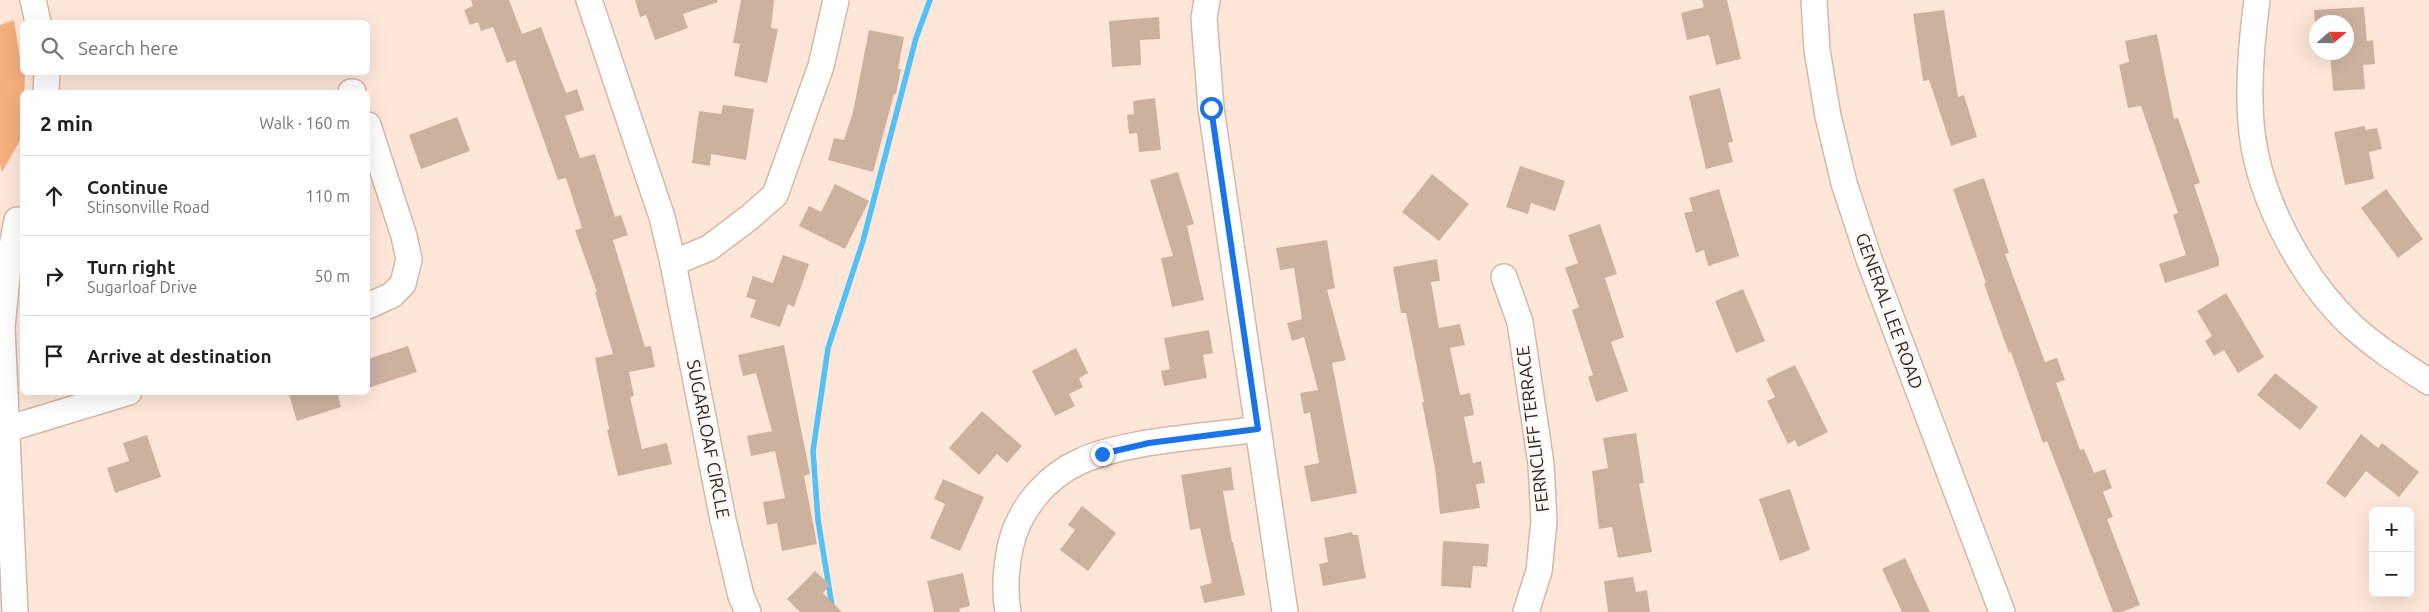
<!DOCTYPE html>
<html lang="en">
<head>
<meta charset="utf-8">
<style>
  body { margin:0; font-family:Ubuntu,sans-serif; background:#f2f2f2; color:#202124 }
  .controls { position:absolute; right:15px; bottom:15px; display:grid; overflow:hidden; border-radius:8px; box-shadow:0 5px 20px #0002 }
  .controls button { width:45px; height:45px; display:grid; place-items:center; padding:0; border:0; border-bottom:1px solid #e0e0e0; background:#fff; color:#202124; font:25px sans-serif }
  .compass { position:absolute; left:2309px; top:15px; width:45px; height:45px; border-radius:50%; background:#fff; box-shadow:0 5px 20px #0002; rotate:70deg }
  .stop { position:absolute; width:15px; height:15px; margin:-11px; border:4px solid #1a73e8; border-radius:50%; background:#fff }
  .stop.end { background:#1a73e8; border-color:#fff; box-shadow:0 1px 5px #0008 }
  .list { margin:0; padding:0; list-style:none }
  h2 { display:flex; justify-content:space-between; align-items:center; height:65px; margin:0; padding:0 20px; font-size:21px }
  h2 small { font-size:16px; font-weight:400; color:#757577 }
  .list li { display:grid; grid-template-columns:32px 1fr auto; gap:15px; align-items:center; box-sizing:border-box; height:80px; padding:0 20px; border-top:1px solid #e0e0e0 }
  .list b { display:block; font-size:19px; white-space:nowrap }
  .list p { margin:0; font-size:16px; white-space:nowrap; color:#757577 }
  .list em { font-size:16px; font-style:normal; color:#757577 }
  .icon { flex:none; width:28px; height:28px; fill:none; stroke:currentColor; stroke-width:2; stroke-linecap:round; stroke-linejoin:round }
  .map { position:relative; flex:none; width:2429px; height:612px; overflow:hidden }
  .search { position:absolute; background:#fff; box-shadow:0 5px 20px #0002; left:20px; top:20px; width:350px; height:55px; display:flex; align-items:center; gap:12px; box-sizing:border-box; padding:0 18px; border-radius:8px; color:#757577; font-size:19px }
  .panel { position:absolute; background:#fff; box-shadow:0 5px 20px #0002; left:20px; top:90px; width:350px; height:305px; border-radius:8px }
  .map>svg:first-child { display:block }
  .green { fill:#f5ae7d }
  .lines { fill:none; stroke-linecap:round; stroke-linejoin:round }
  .stream { stroke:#52c1f7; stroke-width:5.5 }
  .building { fill:#cdb19f }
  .minor-casing { stroke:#d4b8a5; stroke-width:28 }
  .minor { stroke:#fff; stroke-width:25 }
  .route { stroke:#1a73e8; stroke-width:6 }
  .labels { text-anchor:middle; stroke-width:4; stroke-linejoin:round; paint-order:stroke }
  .street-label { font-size:18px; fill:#332821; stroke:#fef8f4 }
</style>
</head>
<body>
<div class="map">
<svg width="2429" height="612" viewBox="0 0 2429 612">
  <rect width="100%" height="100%" fill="#fee7d8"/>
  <polygon class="green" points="14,20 22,72 25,75 22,137 2,172 0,164 0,25"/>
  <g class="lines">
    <polyline class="stream" points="833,612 818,520 813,451 828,348 863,241 916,38 930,0"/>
  </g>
  <g class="building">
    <polygon points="471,0 509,0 522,34 541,27 566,93 577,89 584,110 565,116 580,158 595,154 615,217 621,215 628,235 613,240 645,347 651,346 655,367 629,372 634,396 630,397 642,449 667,443 672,464 618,476 607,430 609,429 595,358 613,354 595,293 597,292 575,230 582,228 566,178 558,180 515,60 507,63 493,27 481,31 478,22 470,25 464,10 473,6"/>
    <polygon points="635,0 717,0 718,2 683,14 688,28 655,40 646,15 640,17"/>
    <polygon points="741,0 774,0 771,28 778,29 767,83 734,76 740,44 733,43"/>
    <polygon points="1702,0 1727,0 1741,59 1716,65 1709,35 1687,40 1681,13 1704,7"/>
    <polygon points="2364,7 2367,41 2373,40 2375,64 2363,65 2365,89 2333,91 2330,52 2346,52 2346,22 2315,22 2314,10"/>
    <polygon points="1944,10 1958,97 1964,95 1977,137 1951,146 1929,80 1923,81 1913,14"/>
    <polygon points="1159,17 1160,39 1140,40 1141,65 1112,67 1109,21"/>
    <polygon points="869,30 904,37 898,69 901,69 896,94 894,94 873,172 828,160 834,138 844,140 853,112"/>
    <polygon points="2157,34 2174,119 2178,118 2200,183 2194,185 2219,259 2219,266 2165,283 2159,264 2186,255 2173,215 2178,213 2141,106 2128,108 2119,65 2129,62 2125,41"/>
    <polygon points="1720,88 1733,142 1728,143 1733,162 1706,169 1689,96"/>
    <polygon points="1155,98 1161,150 1139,152 1137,133 1129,134 1127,115 1134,114 1133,101"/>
    <polygon points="723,105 754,109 746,160 711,154 710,166 692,163 699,111 721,114"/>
    <polygon points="457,117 470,151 421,169 409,135"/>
    <polygon points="2365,126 2365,130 2377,128 2382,149 2369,152 2374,179 2345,185 2334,132"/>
    <polygon points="1520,166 1565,181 1555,211 1531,203 1528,214 1506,207"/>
    <polygon points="1178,172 1194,224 1187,226 1204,300 1172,307 1161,258 1173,256 1150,180"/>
    <polygon points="1432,174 1469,204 1439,241 1402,212"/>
    <polygon points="1984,178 2009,253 2005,254 2045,362 2057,358 2065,380 2056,383 2080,450 2084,449 2094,473 2105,469 2112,488 2103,492 2113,517 2107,519 2140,605 2122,612 2113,612 2047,441 2043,443 2011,352 2009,353 1984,284 1986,283 1953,189"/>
    <polygon points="835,184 869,201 845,249 799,226 809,206 821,212"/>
    <polygon points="1719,189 1739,256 1708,266 1704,250 1696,253 1684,213 1693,211 1689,198"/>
    <polygon points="2386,189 2423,239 2398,258 2361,208"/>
    <polygon points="1600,224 1617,274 1605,278 1624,337 1611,342 1628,391 1596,402 1588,377 1593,375 1572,310 1579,307 1565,268 1578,263 1568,235"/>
    <polygon points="1327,240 1335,288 1327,290 1346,360 1332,363 1357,493 1311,502 1304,466 1319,463 1310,412 1304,414 1300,393 1318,390 1304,337 1292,341 1287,323 1302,319 1294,268 1280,270 1276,248"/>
    <polygon points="783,255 809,264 794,307 788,304 780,327 750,317 756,300 746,297 753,276 773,283"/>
    <polygon points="1437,259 1440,281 1431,282 1439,328 1460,324 1465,345 1450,348 1460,395 1470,393 1474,415 1464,417 1473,463 1481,461 1485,483 1476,484 1480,508 1440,514 1435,468 1422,402 1424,402 1406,313 1401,313 1393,267"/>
    <polygon points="1743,289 1765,341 1736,353 1715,301"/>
    <polygon points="2226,293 2264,357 2238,373 2224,350 2214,356 2205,341 2212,336 2197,311"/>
    <polygon points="1209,330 1213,353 1203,355 1207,378 1164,386 1161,371 1170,369 1164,338"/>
    <polygon points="784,345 810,474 804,476 817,544 782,551 777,523 767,525 763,502 785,498 775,451 751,456 747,436 772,431 756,373 743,376 738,355"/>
    <polygon points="408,346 417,372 368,388 368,359"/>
    <polygon points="1076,348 1088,373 1079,378 1083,387 1069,394 1075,406 1055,416 1032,371"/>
    <polygon points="1795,365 1828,432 1798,447 1795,440 1788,444 1767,401 1775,397 1766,379"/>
    <polygon points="2275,373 2318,407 2300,430 2257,395"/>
    <polygon points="288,392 337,392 341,407 297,421"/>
    <polygon points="982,411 1022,446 1007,463 997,454 979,475 949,448"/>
    <polygon points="1636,433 1644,483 1639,484 1652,552 1618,558 1612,527 1599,529 1592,471 1608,468 1603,438"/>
    <polygon points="2361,434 2378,448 2382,443 2419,472 2399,497 2366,471 2345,498 2326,483"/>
    <polygon points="147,435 161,477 115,493 107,468 129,461 123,443"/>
    <polygon points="1231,467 1234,490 1223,491 1232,542 1233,542 1245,595 1204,603 1200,586 1212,583 1200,528 1190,530 1181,475"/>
    <polygon points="943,479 984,497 960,551 930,538 945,504 934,499"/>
    <polygon points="1790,489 1810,550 1780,561 1759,499"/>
    <polygon points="1082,506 1116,533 1088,571 1060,550 1075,530 1068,525"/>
    <polygon points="1352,532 1353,535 1358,535 1366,578 1323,586 1319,564 1328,562 1324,538"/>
    <polygon points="1443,541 1489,544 1487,567 1473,566 1471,588 1441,586"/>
    <polygon points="1905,558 1930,612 1902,612 1882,569"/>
    <polygon points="815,571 830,585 823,593 842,612 800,612 787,599"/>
    <polygon points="963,573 970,606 959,609 960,612 934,612 927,581"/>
    <polygon points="1633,577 1636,592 1647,590 1650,612 1608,612 1604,581"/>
  </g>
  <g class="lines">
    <defs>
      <g id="minor">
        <polyline points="33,0 38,22"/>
        <polyline points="589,0 662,217 673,263 709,248 750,217 775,195 821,66 836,0"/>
        <polyline points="1207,0 1204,18 1211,108 1285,612"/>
        <polyline points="1814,0 1817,50 1828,116 1844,183 1869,259 2002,612"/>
        <path d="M2257,0C2251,44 2247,89 2252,133C2260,201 2303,280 2352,326C2375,347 2403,365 2429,382"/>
        <polyline points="46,92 47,72"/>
        <polyline points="351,92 353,92"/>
        <polyline points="368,125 404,236 409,259 403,284 392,295 368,306"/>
        <polyline points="673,263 723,520 741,596 748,612"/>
        <polyline points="1504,277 1520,322 1541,464 1544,521 1539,571 1526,612"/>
        <polyline points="7,429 129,392"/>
        <polyline points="15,612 2,327 8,267 17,220"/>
        <path d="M1008,612C1004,590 1006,569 1010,548C1018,511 1044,478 1079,462C1125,440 1205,437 1258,429"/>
      </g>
    </defs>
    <use href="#minor" class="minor-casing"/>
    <use href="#minor" class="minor"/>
  </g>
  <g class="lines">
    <polyline class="route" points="1102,454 1149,443 1258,429 1211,108"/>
  </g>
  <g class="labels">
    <g class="street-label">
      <text transform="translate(1889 311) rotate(70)" y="6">GENERAL LEE ROAD</text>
      <text transform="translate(1533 429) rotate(-97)" y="6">FERNCLIFF TERRACE</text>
      <text transform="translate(708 439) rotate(79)" y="6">SUGARLOAF CIRCLE</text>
    </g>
  </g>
</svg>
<div class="controls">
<button>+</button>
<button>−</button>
</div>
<svg class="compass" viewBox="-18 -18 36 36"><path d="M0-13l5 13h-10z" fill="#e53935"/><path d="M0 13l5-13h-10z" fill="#757577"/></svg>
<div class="stop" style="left:1211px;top:108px"></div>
<div class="stop end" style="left:1102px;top:454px"></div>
<div class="search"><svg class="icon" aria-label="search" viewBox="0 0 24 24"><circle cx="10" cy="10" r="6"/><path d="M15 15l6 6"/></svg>Search here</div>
<section class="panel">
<h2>2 min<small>Walk · 160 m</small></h2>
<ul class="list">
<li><svg class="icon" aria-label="ahead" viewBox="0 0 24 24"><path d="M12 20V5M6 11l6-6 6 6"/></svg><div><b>Continue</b><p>Stinsonville Road</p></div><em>110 m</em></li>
<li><svg class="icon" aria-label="right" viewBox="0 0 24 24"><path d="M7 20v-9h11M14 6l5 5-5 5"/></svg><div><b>Turn right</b><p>Sugarloaf Drive</p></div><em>50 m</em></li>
<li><svg class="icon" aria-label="arrive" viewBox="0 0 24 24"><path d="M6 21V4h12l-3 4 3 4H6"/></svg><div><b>Arrive at destination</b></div></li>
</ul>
</section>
</div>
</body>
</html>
